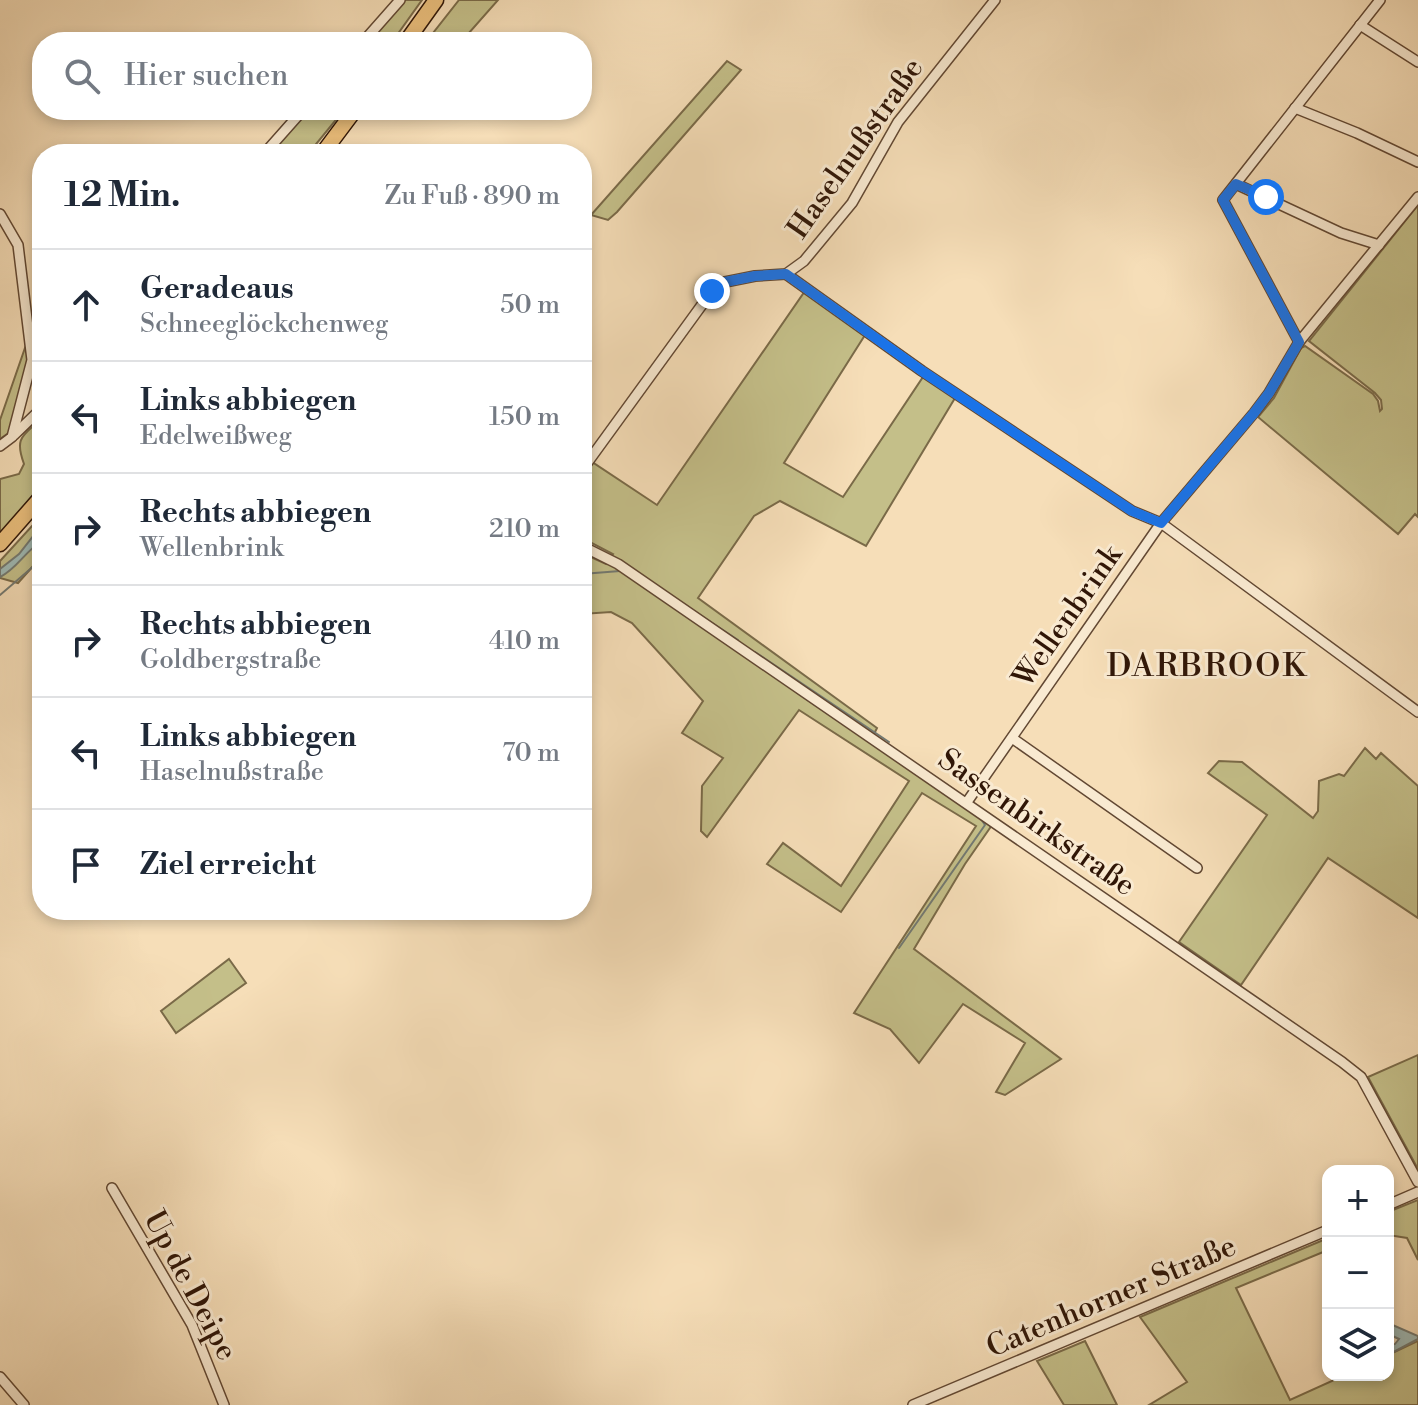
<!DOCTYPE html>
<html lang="de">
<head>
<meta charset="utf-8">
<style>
  body { margin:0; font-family:"Libre Bodoni",serif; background:#f6f6f7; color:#1f2937 }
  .controls { position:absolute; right:24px; bottom:24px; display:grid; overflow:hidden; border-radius:16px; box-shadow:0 4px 12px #0003 }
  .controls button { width:72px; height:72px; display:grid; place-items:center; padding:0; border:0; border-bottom:2px solid #e0e1e3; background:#fff; color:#1f2937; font:40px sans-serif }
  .stop { position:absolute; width:24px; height:24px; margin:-18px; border:6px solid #1a73e8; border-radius:50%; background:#fff }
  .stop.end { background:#1a73e8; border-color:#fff; box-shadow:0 2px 8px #0008 }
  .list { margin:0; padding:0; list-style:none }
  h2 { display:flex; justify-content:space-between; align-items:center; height:104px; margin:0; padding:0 32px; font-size:34px }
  h2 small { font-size:26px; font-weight:400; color:#747a83 }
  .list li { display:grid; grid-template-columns:52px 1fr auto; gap:24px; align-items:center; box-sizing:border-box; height:112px; padding:0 32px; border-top:2px solid #e0e1e3 }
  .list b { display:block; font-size:30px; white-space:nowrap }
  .list p { margin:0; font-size:26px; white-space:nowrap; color:#747a83 }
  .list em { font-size:26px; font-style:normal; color:#747a83 }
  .icon { flex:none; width:44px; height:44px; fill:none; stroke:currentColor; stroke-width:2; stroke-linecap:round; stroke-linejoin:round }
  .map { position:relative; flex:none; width:1418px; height:1405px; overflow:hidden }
  .search { position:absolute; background:#fff; box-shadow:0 4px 12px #0003; left:32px; top:32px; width:560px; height:88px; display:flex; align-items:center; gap:20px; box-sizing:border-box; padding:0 28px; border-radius:32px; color:#747a83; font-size:30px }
  .panel { position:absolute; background:#fff; box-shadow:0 4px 12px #0003; left:32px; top:144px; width:560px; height:776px; border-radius:32px }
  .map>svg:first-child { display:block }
  .green { fill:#c4bf89; stroke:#7a6a48; stroke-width:2 }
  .water { fill:#9fbbb7; stroke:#737971; stroke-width:2 }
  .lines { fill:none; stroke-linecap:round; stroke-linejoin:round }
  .stream { stroke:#737971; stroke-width:2 }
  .minor-casing { stroke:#624833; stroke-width:12 }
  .highway-casing { stroke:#301607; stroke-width:17 }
  .minor { stroke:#f9ead1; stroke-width:9 }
  .highway { stroke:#ebbf7c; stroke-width:14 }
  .route { stroke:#1a73e8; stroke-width:10 }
  .labels { text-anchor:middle; stroke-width:6; stroke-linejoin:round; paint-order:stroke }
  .street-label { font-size:30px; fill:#301607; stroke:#f9ead1 }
  .neighbourhood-label { font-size:32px; letter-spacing:2px; fill:#301607; stroke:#f9ead1 }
</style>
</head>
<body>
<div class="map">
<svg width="1418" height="1405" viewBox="0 0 1418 1405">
  <rect width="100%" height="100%" fill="#f6deb8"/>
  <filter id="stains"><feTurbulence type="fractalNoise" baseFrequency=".0025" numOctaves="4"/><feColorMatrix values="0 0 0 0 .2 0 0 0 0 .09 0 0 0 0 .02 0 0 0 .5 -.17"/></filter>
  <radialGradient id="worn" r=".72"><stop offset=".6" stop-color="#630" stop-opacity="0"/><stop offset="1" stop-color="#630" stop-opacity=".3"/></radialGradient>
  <g class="green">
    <polygon points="403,0 422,0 392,42 366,42"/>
    <polygon points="459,0 498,0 461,42 426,42"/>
    <polygon points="727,61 741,70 617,212 608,220 591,215"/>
    <polygon points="306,110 344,110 308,154 268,154"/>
    <polygon points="1418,205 1418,517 1415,514 1398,534 1258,417 1274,398 1301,348 1305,346 1373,394 1378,401 1380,411 1382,409 1381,400 1375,393 1309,341"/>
    <polygon points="805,291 865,335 784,463 843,497 923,377 955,398 866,546 780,501 754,516 698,598 877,728 870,742 992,825 965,864 914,949 1061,1059 1005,1095 996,1092 1025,1043 963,1004 919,1063 890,1029 854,1013 976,826 922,793 841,912 767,864 783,843 841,886 909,781 799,710 707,837 701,831 702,786 723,758 682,733 703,701 632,623 611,612 582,614 582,553 606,564 613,554 582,538 582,477 592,462 657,505"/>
    <polygon points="26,345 29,357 13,430 0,439 0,420"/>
    <path d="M42,418V484L0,536V479L19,474L24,464C14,437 23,436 42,418Z"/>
    <polygon points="42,515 42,556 18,583 0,578 0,561"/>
    <polygon points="1365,748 1376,759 1381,753 1418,786 1418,918 1328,858 1241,985 1179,942 1267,815 1208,773 1219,761 1242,762 1313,818 1318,811 1319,781 1339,774 1344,776"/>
    <polygon points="229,959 246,983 176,1033 161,1011"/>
    <polygon points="1418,1055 1418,1169 1368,1077"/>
    <polygon points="1418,1200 1418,1260 1407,1238 1388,1235 1388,1212"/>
    <polygon points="1328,1238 1328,1250 1236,1288 1290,1400 1345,1375 1388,1375 1388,1355 1418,1341 1418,1405 1149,1405 1187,1382 1140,1317"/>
    <polygon points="1085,1341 1117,1405 1064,1405 1037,1361"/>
  </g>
  <g class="water">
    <path d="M38,530L42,531V541C25,551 17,569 0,577V569L19,554Z"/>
    <polygon points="1388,1323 1418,1336 1418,1339 1388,1355 1388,1346 1395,1344 1399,1339 1388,1334"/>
  </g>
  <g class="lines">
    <g class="stream">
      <polyline points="582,574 620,571"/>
      <polyline points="0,595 42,559"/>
      <polyline points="679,601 738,640"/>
      <polyline points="755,652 889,742"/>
      <polyline points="796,692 815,705"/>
      <polyline points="824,711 858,734"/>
      <polyline points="899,948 985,825 981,819"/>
    </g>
    <defs>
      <g id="minor">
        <polyline points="1360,25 1418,62"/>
        <polyline points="363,42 400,0"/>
        <polyline points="1295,108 1357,133 1418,162"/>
        <polyline points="264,154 303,110"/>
        <polyline points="1236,184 1341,233 1379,245"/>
        <polyline points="0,214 18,245 32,360 12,437 0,446"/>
        <polyline points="786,274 922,371 1132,511 1161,523 1418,712"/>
        <polyline points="1299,342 1223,200 1380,0"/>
        <polyline points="14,435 42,408"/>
        <polyline points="582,470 712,291 725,282 755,276 786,274 804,261 852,203 898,122 995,0"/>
        <polyline points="582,546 618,564 1342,1062 1361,1077 1418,1182"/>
        <polyline points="1012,738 1197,868"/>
        <polyline points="967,802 1161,523 1254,413 1269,393 1299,342 1418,197"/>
        <polyline points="112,1188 192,1325 224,1405"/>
        <polyline points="1388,1205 1418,1192"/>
        <polyline points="0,1377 24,1405"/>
        <polyline points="913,1405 1328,1230"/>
      </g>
      <g id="highway">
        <polyline points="406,42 436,0"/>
        <polyline points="322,154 355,110"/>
        <polyline points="0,544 42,496"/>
      </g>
    </defs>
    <use href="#minor" class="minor-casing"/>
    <use href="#highway" class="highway-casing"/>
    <use href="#minor" class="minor"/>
    <use href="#highway" class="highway"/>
  </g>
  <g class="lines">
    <polyline class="route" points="712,291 725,282 755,276 786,274 922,371 1132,511 1161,523 1254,413 1269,393 1299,342 1223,200 1236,184 1266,197"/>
  </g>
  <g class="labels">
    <g class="street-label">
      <text transform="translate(855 148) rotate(-55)" y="10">Haselnußstraße</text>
      <text transform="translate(1067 616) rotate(-55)" y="10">Wellenbrink</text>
      <text transform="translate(1037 822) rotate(35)" y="10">Sassenbirkstraße</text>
      <text transform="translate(191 1285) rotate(62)" y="10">Up de Deipe</text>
      <text transform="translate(1111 1296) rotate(-23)" y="10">Catenhorner Straße</text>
    </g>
    <g class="neighbourhood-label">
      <text x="1207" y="676">DARBROOK</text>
    </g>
  </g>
  <rect width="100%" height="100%" filter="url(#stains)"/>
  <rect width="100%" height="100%" fill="url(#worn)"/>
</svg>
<div class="controls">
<button>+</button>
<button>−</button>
<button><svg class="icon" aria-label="layers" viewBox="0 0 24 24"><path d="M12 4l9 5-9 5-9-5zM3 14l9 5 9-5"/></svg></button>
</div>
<div class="stop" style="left:1266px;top:197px"></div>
<div class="stop end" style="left:712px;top:291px"></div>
<div class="search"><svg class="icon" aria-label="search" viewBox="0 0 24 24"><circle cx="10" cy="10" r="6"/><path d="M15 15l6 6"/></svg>Hier suchen</div>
<section class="panel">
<h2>12 Min.<small>Zu Fuß · 890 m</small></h2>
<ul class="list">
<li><svg class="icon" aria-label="ahead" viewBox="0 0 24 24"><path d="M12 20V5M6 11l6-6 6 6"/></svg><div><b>Geradeaus</b><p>Schneeglöckchenweg</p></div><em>50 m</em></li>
<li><svg class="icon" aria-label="left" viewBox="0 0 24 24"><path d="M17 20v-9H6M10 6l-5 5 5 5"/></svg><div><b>Links abbiegen</b><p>Edelweißweg</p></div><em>150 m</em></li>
<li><svg class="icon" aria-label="right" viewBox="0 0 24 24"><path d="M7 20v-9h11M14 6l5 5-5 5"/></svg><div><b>Rechts abbiegen</b><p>Wellenbrink</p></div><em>210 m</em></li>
<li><svg class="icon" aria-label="right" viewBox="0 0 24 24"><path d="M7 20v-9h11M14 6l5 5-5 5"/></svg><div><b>Rechts abbiegen</b><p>Goldbergstraße</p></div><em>410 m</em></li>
<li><svg class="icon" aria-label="left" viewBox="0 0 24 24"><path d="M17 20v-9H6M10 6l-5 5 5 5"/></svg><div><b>Links abbiegen</b><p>Haselnußstraße</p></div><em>70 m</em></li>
<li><svg class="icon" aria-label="arrive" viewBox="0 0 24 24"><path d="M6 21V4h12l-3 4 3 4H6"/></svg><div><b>Ziel erreicht</b></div></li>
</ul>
</section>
</div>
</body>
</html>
